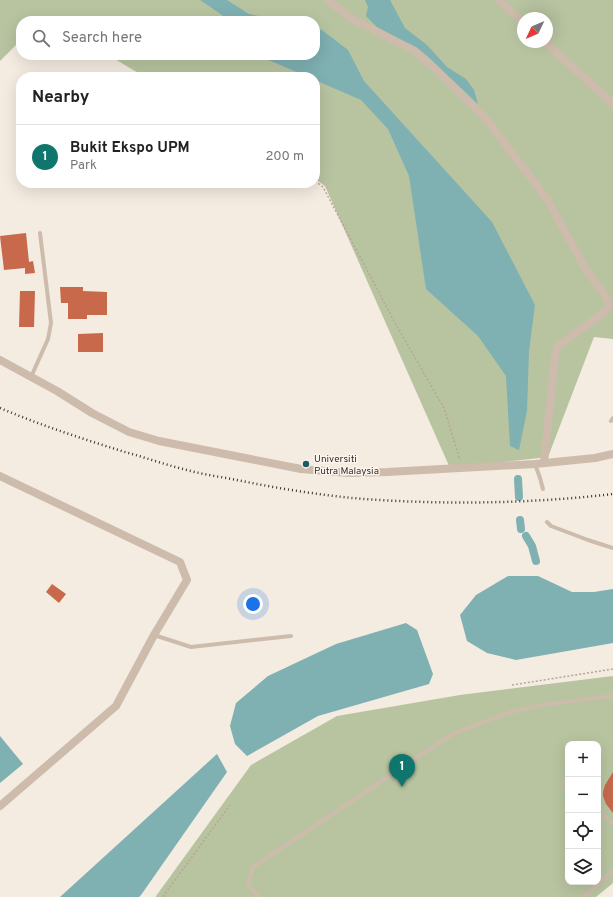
<!DOCTYPE html>
<html lang="en">
<head>
<meta charset="utf-8">
<style>
  body { margin:0; font-family:Overpass,sans-serif; background:#f6f6f6; color:#222 }
  .controls { position:absolute; right:12px; bottom:12px; display:grid; overflow:hidden; border-radius:8px; box-shadow:0 4px 16px #0002 }
  .controls button { width:36px; height:36px; display:grid; place-items:center; padding:0; border:0; border-bottom:1px solid #e0e0e0; background:#fff; color:#222; font:20px sans-serif }
  .compass { position:absolute; left:517px; top:12px; width:36px; height:36px; border-radius:50%; background:#fff; box-shadow:0 4px 16px #0002; rotate:226deg }
  .you { position:absolute; left:253px; top:604px; width:14px; height:14px; margin:-10px; border:3px solid #fff; border-radius:50%; background:#1a73e8; box-shadow:0 0 0 6px #1a73e833 }
  .badge { display:grid; place-items:center; width:26px; height:26px; border-radius:50%; background:#0f766e; color:#fff; font-size:13px; font-weight:700 }
  .pin { position:absolute; translate:-50% -33px; filter:drop-shadow(0 1px 2px #0008) }
  .pin::after { content:''; position:absolute; top:21px; width:14px; height:12px; background:inherit; clip-path:polygon(0 0,100% 0,50% 100%) }
  .list { margin:0; padding:0; list-style:none }
  h2 { display:flex; justify-content:space-between; align-items:center; height:52px; margin:0; padding:0 16px; font-size:17px }
  h2 small { font-size:13px; font-weight:400; color:#767676 }
  .list li { display:grid; grid-template-columns:26px 1fr auto; gap:12px; align-items:center; box-sizing:border-box; height:64px; padding:0 16px; border-top:1px solid #e0e0e0 }
  .list b { display:block; font-size:15px; white-space:nowrap }
  .list p { margin:0; font-size:13px; white-space:nowrap; color:#767676 }
  .list em { font-size:13px; font-style:normal; color:#767676 }
  .icon { flex:none; width:22px; height:22px; fill:none; stroke:currentColor; stroke-width:2; stroke-linecap:round; stroke-linejoin:round }
  .map { position:relative; flex:none; width:613px; height:897px; overflow:hidden }
  .search { position:absolute; background:#fff; box-shadow:0 4px 16px #0002; left:16px; top:16px; width:304px; height:44px; display:flex; align-items:center; gap:10px; box-sizing:border-box; padding:0 14px; border-radius:16px; color:#767676; font-size:15px }
  .panel { position:absolute; background:#fff; box-shadow:0 4px 16px #0002; left:16px; top:72px; width:304px; height:116px; border-radius:16px }
  .map>svg:first-child { display:block }
  .green { fill:#b8c4a0; fill-rule:evenodd }
  .water { fill:#7fb0b2 }
  .lines { fill:none; stroke-linecap:round; stroke-linejoin:round }
  .canal { stroke:#7fb0b2; stroke-width:8 }
  .building { fill:#c8694b }
  .path { stroke:#b9a596; stroke-width:1.5; stroke-dasharray:2 2; stroke-linecap:butt }
  .lane { stroke:#cdbbac; stroke-width:4 }
  .street { stroke:#cdbbac; stroke-width:8 }
  .rail { stroke:#3b302b; stroke-width:2.5; stroke-dasharray:1 3; stroke-linecap:butt }
  .poi-dot { fill:#1f5a5e; stroke:#fbf5ee; stroke-width:1.5 }
  .labels { text-anchor:middle; stroke-width:3; stroke-linejoin:round; paint-order:stroke }
  .poi-label { font-size:10px; fill:#3b302b; stroke:#fbf5ee; text-anchor:start }
</style>
</head>
<body>
<div class="map">
<svg width="613" height="897" viewBox="0 0 613 897">
  <rect width="100%" height="100%" fill="#f4ebe1"/>
  <g class="green">
    <path d="M0,0H613V339L594,337L548,457L450,468L325,186L315,179V77H145L108,55H315V21H52L44,17L40,21H21V40L0,61ZM523,18H547V42H523Z"/>
    <path d="M613,676V883L596,897H156V896L251,765L337,716L460,695ZM568,744H598V882H568Z"/>
  </g>
  <g class="water">
    <polygon points="200,0 227,0 249,14 281,21 228,21 222,15"/>
    <polygon points="365,0 390,0 405,28 427,45 447,67 466,79 474,90 478,104 426,55 377,27 366,16 368,7"/>
    <polygon points="315,28 322,30 348,50 364,81 492,222 535,305 529,351 527,411 519,450 510,446 506,376 478,336 426,289 409,176 388,129 361,100 315,80 315,77 308,77 264,58 261,55 315,55"/>
    <polygon points="508,576 538,576 572,592 594,592 613,589 613,643 516,660 487,653 467,641 460,615 476,595"/>
    <polygon points="406,623 417,630 433,674 429,684 318,716 247,756 235,744 230,726 236,703 268,676 336,644"/>
    <polygon points="0,736 23,764 0,783"/>
    <polygon points="217,754 227,772 141,895 139,897 60,897"/>
  </g>
  <g class="lines">
    <g class="canal">
      <polyline points="518,479 519,497"/>
      <polyline points="520,520 521,529"/>
      <polyline points="526,536 532,546 536,561"/>
    </g>
  </g>
  <g class="building">
    <polygon points="26,233 29,262 33,261 35,273 25,274 25,268 4,270 0,236"/>
    <polygon points="60,287 83,287 83,291 107,292 107,315 87,315 87,319 68,319 68,303 61,303"/>
    <polygon points="20,291 35,291 34,327 19,327"/>
    <polygon points="103,333 103,352 78,352 78,334"/>
    <polygon points="52,584 66,594 59,603 46,592"/>
    <polygon points="613,772 613,813 606,804 603,796 603,792 605,785"/>
  </g>
  <g class="lines">
    <g class="path">
      <polyline points="315,181 323,187 394,321 444,408 460,460"/>
      <polyline points="512,685 613,669"/>
      <polyline points="164,897 164,895 230,805"/>
    </g>
    <g class="lane">
      <polyline points="31,377 48,339 51,323 40,233"/>
      <polyline points="611,421 613,418"/>
      <polyline points="535,464 540,478 543,489"/>
      <polyline points="547,522 551,526 588,540 613,548"/>
      <polyline points="154,635 191,647 291,636"/>
      <polyline points="563,783 568,787"/>
      <polyline points="598,811 613,823"/>
      <polyline points="258,897 248,884 253,867 449,736 467,728 511,712 542,705 613,696"/>
      <polyline points="583,897 613,871"/>
    </g>
    <g class="street">
      <polyline points="328,0 352,19 415,51 431,65 487,120 547,199 585,268 606,297 609,305 604,312 557,347 555,356 544,462"/>
      <polyline points="498,0 523,22"/>
      <polyline points="545,42 613,104"/>
      <polyline points="0,360 57,391 92,413 129,432 159,441 301,469 349,473 387,472 535,464 595,458 613,454"/>
      <polyline points="0,476 180,562 187,580 154,635 116,706 0,806"/>
    </g>
    <path class="rail" d="M0,408C40,425 83,439 125,452C147,458 169,466 191,471C206,475 222,477 237,480C275,488 314,494 352,498C437,505 528,504 613,494"/>
  </g>
  <circle class="poi-dot" cx="306" cy="464" r="4"/>
  <g class="labels">
    <g class="poi-label">
      <text x="314" y="462">Universiti<tspan x="314" dy="12">Putra Malaysia</tspan></text>
    </g>
  </g>
</svg>
<div class="controls">
<button>+</button>
<button>−</button>
<button><svg class="icon" aria-label="locate" viewBox="0 0 24 24"><circle cx="12" cy="12" r="6"/><path d="M12 2v4M12 18v4M2 12h4M18 12h4"/></svg></button>
<button><svg class="icon" aria-label="layers" viewBox="0 0 24 24"><path d="M12 4l9 5-9 5-9-5zM3 14l9 5 9-5"/></svg></button>
</div>
<svg class="compass" viewBox="-18 -18 36 36"><path d="M0-13l5 13h-10z" fill="#e53935"/><path d="M0 13l5-13h-10z" fill="#767676"/></svg>
<div class="you"></div>
<div class="pin badge" style="left:402px;top:787px">1</div>
<div class="search"><svg class="icon" aria-label="search" viewBox="0 0 24 24"><circle cx="10" cy="10" r="6"/><path d="M15 15l6 6"/></svg>Search here</div>
<section class="panel">
<h2>Nearby<small></small></h2>
<ul class="list">
<li><span class="badge">1</span><div><b>Bukit Ekspo UPM</b><p>Park</p></div><em>200 m</em></li>
</ul>
</section>
</div>
</body>
</html>
